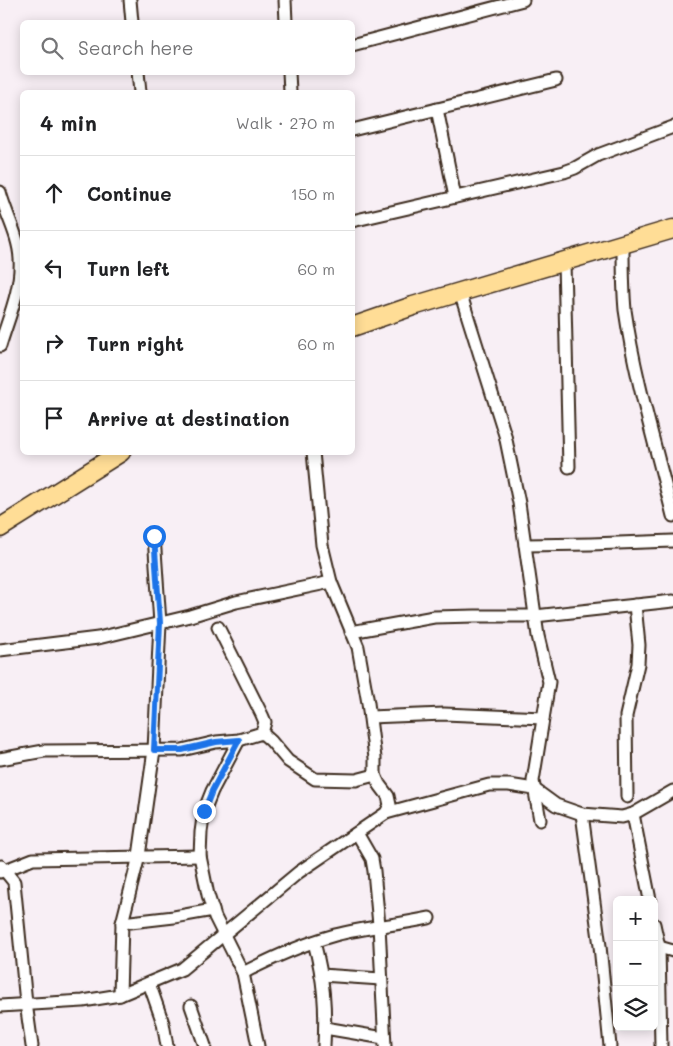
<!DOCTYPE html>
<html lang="en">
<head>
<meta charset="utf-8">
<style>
  body { margin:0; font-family:Mali,sans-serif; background:#f6f6f6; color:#202124 }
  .controls { position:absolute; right:15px; bottom:15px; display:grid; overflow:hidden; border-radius:8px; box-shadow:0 2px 12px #0003 }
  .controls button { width:45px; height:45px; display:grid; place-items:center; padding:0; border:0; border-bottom:1px solid #e0e0e0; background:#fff; color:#202124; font:25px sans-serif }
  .stop { position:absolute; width:15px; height:15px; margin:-11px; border:4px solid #1a73e8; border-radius:50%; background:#fff }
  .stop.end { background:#1a73e8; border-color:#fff; box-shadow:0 1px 5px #0008 }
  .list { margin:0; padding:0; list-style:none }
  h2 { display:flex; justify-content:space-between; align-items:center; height:65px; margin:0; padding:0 20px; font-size:21px }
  h2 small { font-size:16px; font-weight:400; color:#757577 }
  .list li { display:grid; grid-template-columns:32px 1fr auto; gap:15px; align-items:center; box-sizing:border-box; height:75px; padding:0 20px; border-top:1px solid #e0e0e0 }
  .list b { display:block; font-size:19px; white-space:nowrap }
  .list em { font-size:16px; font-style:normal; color:#757577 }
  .icon { flex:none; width:28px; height:28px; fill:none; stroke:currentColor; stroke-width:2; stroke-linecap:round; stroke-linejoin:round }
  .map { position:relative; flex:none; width:673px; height:1046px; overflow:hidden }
  .search { position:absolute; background:#fff; box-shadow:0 2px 12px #0003; left:20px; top:20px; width:335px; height:55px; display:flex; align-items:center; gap:12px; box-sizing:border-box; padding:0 18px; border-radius:8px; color:#757577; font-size:19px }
  .panel { position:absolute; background:#fff; box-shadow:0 2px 12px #0003; left:20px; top:90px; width:335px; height:365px; border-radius:8px }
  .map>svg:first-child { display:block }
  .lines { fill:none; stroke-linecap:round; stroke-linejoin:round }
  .minor-casing { stroke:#3b2a1e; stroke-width:15 }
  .trunk-casing { stroke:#3b2a1e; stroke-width:21 }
  .minor { stroke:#fff; stroke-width:11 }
  .trunk { stroke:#ffdd96; stroke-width:18 }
  .route { stroke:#1a73e8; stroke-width:6 }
</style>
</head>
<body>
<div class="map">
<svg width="673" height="1046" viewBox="0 0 673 1046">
  <rect width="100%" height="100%" fill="#f8eff5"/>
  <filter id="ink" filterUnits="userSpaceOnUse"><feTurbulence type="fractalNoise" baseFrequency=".02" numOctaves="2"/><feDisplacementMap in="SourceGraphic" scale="10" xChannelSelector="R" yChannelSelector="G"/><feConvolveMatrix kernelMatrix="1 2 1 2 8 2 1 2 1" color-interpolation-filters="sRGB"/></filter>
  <g filter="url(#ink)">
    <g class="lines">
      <defs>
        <g id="minor">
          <polyline points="130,0 132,22"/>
          <polyline points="285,0 286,22"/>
          <polyline points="352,45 523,0"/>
          <polyline points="138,72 140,92"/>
          <polyline points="289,72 290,92"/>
          <polyline points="437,109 455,197"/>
          <polyline points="352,130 556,80"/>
          <path d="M0,192C6,215 19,236 20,259C22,288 8,319 0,346"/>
          <polyline points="352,221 564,172 575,168 598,155 673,127"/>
          <path d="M623,245C623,266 623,288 625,310C635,379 656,447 673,516"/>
          <polyline points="564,262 569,467"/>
          <polyline points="460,292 505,435 519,503 538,636 549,682 533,781 540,820"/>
          <polyline points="525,545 591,544 673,541"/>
          <polyline points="218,627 262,715 265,722 262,733"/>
          <polyline points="351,632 434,617 475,616 535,616 673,601"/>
          <polyline points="0,650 98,638 190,616 236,602 331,582"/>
          <polyline points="370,717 444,714 543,718"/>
          <polyline points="262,733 271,741 288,761 315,779 356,780 375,775"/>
          <polyline points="239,740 212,791 204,811 201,832 200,856 208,895 215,917 243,973 258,1046"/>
          <polyline points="0,759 44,751 182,750 216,742 239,740 262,733"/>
          <polyline points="627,797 626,716 638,664 639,645 635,605"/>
          <polyline points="386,813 489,785 509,785 534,789 556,805 582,814 622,817 633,814 673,791"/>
          <polyline points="582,814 600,946 610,1046"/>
          <polyline points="633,814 650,900"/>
          <polyline points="357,833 372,859 374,871 379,925 385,1046"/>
          <polyline points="1,866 14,882 26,1003 32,1046"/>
          <polyline points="0,872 33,859 200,856"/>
          <polyline points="122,923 174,917 213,910"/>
          <polyline points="654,924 659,947 661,1046"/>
          <path d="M314,942C324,980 326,1007 324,1046"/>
          <polyline points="659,947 673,951"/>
          <path d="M243,973C272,958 303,944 335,935C366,927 397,925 429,918"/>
          <polyline points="321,975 381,979"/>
          <polyline points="149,983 163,1023 167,1046"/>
          <polyline points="120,995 122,923 139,856 154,750 160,623 154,536"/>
          <polyline points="0,1006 83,1001 120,995 182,969 299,872 386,813 390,805 388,796 379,784 375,775 375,758 368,703 358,647 331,582 322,545 313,452"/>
          <polyline points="191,1006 205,1046"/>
          <polyline points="325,1028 384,1038"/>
        </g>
        <g id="trunk">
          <polyline points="352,327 413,306 673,229"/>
          <polyline points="0,528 121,452"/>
        </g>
      </defs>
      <use href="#minor" class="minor-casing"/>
      <use href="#trunk" class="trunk-casing"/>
      <use href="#minor" class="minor"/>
      <use href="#trunk" class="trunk"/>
    </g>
  </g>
  <g class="lines" filter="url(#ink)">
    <polyline class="route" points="154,536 160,623 154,750 182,750 216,742 239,740 212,791 204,811"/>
  </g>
</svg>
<div class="controls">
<button>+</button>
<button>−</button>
<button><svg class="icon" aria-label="layers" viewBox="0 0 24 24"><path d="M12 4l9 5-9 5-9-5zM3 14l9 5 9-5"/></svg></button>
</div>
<div class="stop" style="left:154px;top:536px"></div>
<div class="stop end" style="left:204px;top:811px"></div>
<div class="search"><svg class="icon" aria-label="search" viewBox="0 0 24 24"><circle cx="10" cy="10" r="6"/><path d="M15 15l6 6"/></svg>Search here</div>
<section class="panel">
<h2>4 min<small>Walk · 270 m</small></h2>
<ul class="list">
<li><svg class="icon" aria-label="ahead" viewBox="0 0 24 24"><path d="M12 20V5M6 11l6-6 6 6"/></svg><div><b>Continue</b></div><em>150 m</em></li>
<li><svg class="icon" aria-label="left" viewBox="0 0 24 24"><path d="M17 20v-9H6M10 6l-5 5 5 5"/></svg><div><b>Turn left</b></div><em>60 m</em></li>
<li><svg class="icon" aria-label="right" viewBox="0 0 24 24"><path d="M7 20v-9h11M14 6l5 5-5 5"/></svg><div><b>Turn right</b></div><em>60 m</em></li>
<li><svg class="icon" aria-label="arrive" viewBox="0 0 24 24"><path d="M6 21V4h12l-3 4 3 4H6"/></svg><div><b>Arrive at destination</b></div></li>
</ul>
</section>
</div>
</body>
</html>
